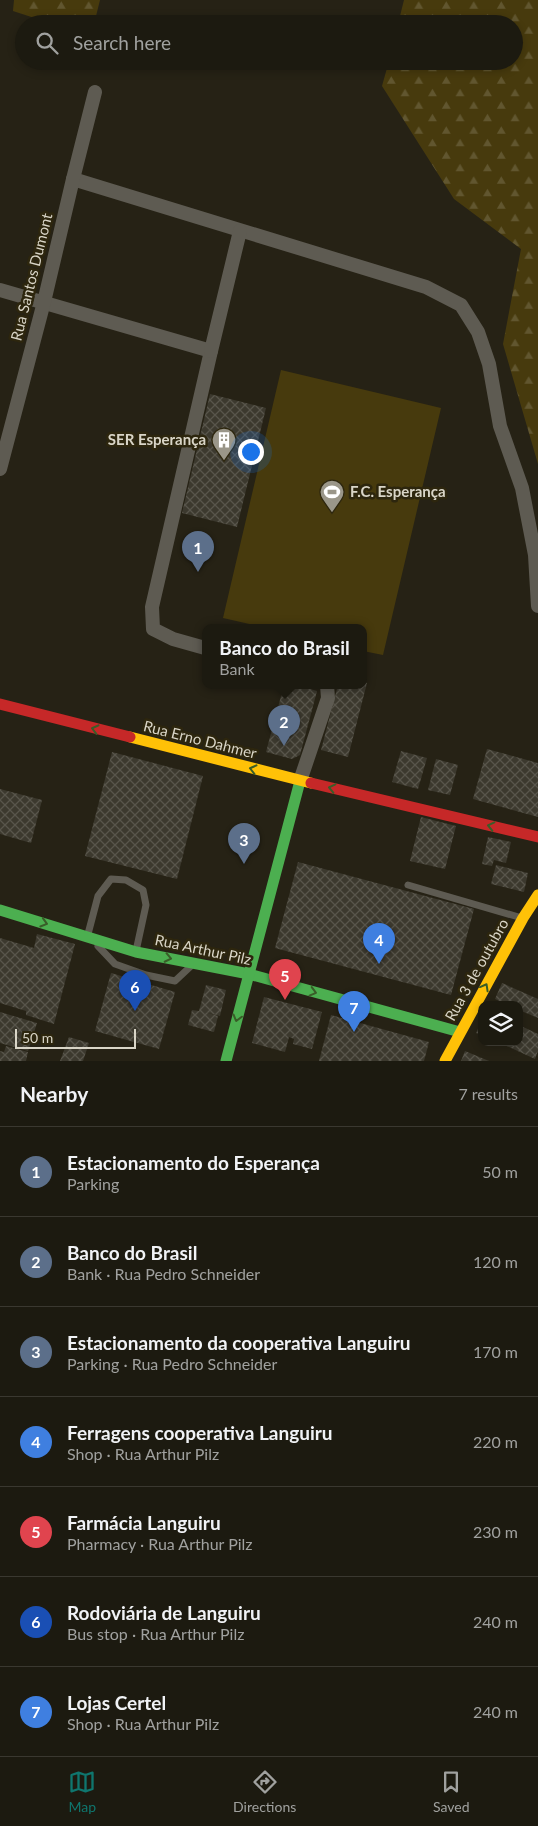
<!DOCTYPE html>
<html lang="en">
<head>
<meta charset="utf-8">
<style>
  body { margin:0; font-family:Lato,sans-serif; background:#252319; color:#f1f3f6 }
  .controls { position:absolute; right:15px; bottom:15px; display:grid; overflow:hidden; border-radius:10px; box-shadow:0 2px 8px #0003 }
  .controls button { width:45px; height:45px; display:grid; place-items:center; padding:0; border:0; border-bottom:1px solid #3a3830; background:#1c1a10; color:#f1f3f6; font:25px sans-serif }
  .scale { position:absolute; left:15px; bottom:12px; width:121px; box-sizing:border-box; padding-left:5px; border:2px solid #d9d5c7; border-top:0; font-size:14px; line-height:18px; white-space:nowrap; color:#d9d5c7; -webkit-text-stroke:4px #2d260e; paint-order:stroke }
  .you { position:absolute; left:250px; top:451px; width:18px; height:18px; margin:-12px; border:4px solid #fff; border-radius:50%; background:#1a73e8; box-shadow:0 0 0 8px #1a73e833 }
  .badge { display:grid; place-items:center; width:32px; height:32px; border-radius:50%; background:#0f766e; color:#fff; font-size:16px; font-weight:700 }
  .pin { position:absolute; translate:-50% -41px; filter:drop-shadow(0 1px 2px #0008) }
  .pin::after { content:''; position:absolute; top:26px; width:18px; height:15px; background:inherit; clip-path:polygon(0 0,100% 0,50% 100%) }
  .popup { position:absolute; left:202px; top:624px; width:165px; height:65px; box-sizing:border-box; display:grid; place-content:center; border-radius:10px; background:#1c1a10; filter:drop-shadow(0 1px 4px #0005); font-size:16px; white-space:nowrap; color:#a0a19f }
  .popup b { font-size:19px; color:#f1f3f6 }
  .popup::after { content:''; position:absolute; left:50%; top:100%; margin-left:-10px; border:10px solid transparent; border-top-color:#1c1a10 }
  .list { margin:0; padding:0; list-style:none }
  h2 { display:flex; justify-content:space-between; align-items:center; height:65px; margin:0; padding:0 20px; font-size:21px }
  h2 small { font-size:16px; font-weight:400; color:#a0a19f }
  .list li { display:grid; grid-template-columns:32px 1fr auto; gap:15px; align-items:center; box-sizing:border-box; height:90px; padding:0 20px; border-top:1px solid #3a3830 }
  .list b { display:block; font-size:19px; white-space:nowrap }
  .list p { margin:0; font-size:16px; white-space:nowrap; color:#a0a19f }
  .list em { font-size:16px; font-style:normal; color:#a0a19f }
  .icon { flex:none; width:28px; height:28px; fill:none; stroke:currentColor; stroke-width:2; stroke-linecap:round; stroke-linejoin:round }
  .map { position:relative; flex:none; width:538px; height:1061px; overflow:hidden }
  .search { position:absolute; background:#1c1a10; box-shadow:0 2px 8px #0003; left:15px; right:15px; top:15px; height:55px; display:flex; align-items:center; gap:12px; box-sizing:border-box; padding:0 18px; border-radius:28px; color:#a0a19f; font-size:19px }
  .sheet { height:695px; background:#1c1a10 }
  nav { display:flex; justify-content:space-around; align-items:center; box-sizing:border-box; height:70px; border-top:1px solid #3a3830; background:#1c1a10; font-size:14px; color:#a0a19f }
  nav a { display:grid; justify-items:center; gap:2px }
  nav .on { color:#0f766e }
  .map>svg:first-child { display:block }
  .grass { fill:#473a0d }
  .forest { fill:url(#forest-firs) }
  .building { fill:url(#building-cross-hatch) }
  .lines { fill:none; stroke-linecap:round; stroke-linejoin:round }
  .lane { stroke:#5e5b52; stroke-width:7 }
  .street { stroke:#5e5b52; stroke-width:14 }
  .fast { stroke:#4caf50; stroke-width:11 }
  .slow { stroke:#ffc107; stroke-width:11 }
  .jam { stroke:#c62828; stroke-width:11 }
  .oneway { stroke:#395d28 }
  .labels { text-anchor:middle; stroke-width:5; stroke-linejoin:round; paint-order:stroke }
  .street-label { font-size:15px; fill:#d9d5c7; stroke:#2d260e }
  .poi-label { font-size:15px; font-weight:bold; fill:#d9d5c7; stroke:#2d260e; text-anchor:end }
</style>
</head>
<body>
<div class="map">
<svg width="538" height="1061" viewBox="0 0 538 1061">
  <defs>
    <pattern id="forest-firs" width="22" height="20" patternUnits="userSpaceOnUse" patternTransform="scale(1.25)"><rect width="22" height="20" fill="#473a0d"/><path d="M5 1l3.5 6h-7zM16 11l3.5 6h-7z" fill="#61562f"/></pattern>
    <pattern id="building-cross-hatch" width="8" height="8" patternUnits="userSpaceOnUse" patternTransform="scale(1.25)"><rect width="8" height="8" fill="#3c392e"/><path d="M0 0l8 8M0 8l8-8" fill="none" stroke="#58554b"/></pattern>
  </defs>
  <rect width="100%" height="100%" fill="#262215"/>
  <polygon class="grass" points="281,370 441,408 383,655 363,651 363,627 263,627 223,618"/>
  <g class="forest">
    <polygon points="14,0 100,0 94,24 53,24 13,11"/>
    <polygon points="404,0 538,0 538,464 503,344 521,249 454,199 382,86 389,61 514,61 514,24 398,24"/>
  </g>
  <g class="building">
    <polygon points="210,394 266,408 237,527 182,513"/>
    <polygon points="363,681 367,683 348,757 321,750 338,685 363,685"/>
    <polygon points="284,685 296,685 317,691 300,755 292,759 266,752"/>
    <polygon points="487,749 538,763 538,817 473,799"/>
    <polygon points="401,751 427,758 418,789 392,782"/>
    <polygon points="112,752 203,776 177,879 85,856"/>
    <polygon points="436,759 458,765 450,795 428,790"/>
    <polygon points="0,789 42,800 31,843 0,834"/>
    <polygon points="421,817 456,826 445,869 410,861"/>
    <polygon points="488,837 511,842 506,863 494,860 492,866 482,864"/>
    <polygon points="298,862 474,909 451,995 275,948"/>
    <polygon points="496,865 528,873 524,892 491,884"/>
    <polygon points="37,934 75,944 54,1024 26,1015 26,1011 0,1003 0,938 34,948"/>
    <polygon points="111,973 175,992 159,1049 95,1031"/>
    <polygon points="502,983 538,999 538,1018 519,1010 519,1005 508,1005 495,999"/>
    <polygon points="206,985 226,990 220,1016 205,1012 218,1016 214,1032 188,1025 192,1010 199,1011"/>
    <polygon points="264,997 322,1012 312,1049 293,1044 294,1039 289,1037 285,1052 252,1043"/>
    <polygon points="0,1012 37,1023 28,1051 0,1043"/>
    <polygon points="331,1015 429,1042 424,1061 319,1061"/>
    <polygon points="482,1020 482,1035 476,1033"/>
    <polygon points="519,1025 538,1034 538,1051 535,1059 498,1042 519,1042"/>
    <polygon points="69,1037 89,1043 83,1061 60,1061"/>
    <polygon points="6,1046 28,1052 26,1061 0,1061 0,1051 4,1052"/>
    <polygon points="465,1051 489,1061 461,1061"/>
  </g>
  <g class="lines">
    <g class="lane">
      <polyline points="408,885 522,918"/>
      <polyline points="88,934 98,896 111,879 126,880 143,890 146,905 136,951"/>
      <polyline points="98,946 115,964 146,975 175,981 191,966"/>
    </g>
    <g class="street">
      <polyline points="73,179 426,287 461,305 478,332 489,364 500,426 522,488 535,555 538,606"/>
      <polyline points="0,290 211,351 152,607 153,629 173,639 205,648"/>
      <polyline points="211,351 240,231"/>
      <polyline points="0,469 44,302 73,179 95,92"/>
      <polyline points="300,781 328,698 327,685"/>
    </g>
    <g class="fast">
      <polyline points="0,910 136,952 249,974 460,1032"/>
      <polyline points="226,1061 300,781"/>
    </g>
    <g class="slow">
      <polyline points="130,737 311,783"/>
      <polyline points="445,1061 523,918 538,895"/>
    </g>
    <g class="jam">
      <polyline points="0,704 130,737"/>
      <polyline points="311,783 538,837"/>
    </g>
  </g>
  <defs><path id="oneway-chevron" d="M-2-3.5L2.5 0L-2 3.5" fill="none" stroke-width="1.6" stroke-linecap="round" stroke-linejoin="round" transform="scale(1.25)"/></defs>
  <g class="oneway">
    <use href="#oneway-chevron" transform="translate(95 729) rotate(-166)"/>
    <use href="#oneway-chevron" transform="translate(253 769) rotate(-166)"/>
    <use href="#oneway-chevron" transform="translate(332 788) rotate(-167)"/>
    <use href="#oneway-chevron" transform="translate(491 826) rotate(-167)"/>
    <use href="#oneway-chevron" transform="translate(44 923) rotate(17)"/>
    <use href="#oneway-chevron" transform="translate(168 958) rotate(12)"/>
    <use href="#oneway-chevron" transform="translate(485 987) rotate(-61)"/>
    <use href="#oneway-chevron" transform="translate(313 992) rotate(15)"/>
    <use href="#oneway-chevron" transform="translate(237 1018) rotate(105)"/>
  </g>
  <defs>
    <symbol id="building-pin" viewBox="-11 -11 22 30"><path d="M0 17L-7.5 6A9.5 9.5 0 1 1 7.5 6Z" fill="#9a9689" stroke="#2d260e"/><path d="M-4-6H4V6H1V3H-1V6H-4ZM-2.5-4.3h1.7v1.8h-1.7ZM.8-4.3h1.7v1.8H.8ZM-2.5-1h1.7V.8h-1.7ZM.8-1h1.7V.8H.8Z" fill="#fff"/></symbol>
    <symbol id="stadium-pin" viewBox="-11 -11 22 30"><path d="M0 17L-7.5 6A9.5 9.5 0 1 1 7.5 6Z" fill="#9a9689" stroke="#2d260e"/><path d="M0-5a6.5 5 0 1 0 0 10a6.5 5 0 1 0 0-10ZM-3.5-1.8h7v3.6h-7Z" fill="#fff"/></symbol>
  </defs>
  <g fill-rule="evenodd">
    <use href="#building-pin" x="210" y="426" width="28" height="38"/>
    <use href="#stadium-pin" x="318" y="478" width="28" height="38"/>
  </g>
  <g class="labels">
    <g class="street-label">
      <text transform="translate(32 277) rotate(-76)" y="5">Rua Santos Dumont</text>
      <text transform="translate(200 740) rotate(14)" y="5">Rua Erno Dahmer</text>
      <text transform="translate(203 950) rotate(12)" y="5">Rua Arthur Pilz</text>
      <text transform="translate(477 970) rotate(-61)" y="5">Rua 3 de outubro</text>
    </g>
    <g class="poi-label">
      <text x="206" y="445">SER Esperança</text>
      <text x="350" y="497" text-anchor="start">F.C. Esperança</text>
    </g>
  </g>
</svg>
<div class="controls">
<button><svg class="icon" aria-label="layers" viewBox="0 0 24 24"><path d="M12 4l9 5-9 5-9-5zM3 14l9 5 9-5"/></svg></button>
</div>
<div class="scale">50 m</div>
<div class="you"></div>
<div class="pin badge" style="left:198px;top:572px;background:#5c6f8a">1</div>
<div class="pin badge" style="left:284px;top:746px;background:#5c6f8a">2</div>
<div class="popup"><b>Banco do Brasil</b>Bank</div>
<div class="pin badge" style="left:244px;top:864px;background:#5c6f8a">3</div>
<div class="pin badge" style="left:379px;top:964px;background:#3f7fe0">4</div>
<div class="pin badge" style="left:285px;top:1000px;background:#e0444e">5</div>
<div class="pin badge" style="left:135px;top:1011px;background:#1a4fb4">6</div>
<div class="pin badge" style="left:354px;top:1032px;background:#3f7fe0">7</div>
<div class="search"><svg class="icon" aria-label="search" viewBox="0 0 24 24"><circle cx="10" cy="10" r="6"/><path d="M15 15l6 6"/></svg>Search here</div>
</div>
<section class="sheet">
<h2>Nearby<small>7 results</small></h2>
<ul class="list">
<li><span class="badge" style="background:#5c6f8a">1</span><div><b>Estacionamento do Esperança</b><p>Parking</p></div><em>50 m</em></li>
<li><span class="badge" style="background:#5c6f8a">2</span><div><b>Banco do Brasil</b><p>Bank · Rua Pedro Schneider</p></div><em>120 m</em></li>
<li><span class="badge" style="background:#5c6f8a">3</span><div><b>Estacionamento da cooperativa Languiru</b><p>Parking · Rua Pedro Schneider</p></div><em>170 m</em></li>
<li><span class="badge" style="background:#3f7fe0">4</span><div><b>Ferragens cooperativa Languiru</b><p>Shop · Rua Arthur Pilz</p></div><em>220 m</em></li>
<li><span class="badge" style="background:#e0444e">5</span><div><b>Farmácia Languiru</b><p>Pharmacy · Rua Arthur Pilz</p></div><em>230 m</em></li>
<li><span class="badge" style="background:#1a4fb4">6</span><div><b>Rodoviária de Languiru</b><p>Bus stop · Rua Arthur Pilz</p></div><em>240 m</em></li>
<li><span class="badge" style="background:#3f7fe0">7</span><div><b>Lojas Certel</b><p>Shop · Rua Arthur Pilz</p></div><em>240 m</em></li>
</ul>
</section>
<nav>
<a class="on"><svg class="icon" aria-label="map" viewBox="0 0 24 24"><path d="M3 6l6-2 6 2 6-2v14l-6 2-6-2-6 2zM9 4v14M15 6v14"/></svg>Map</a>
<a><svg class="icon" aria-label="directions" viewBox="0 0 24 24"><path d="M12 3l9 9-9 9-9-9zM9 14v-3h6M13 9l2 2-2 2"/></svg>Directions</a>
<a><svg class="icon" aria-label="saved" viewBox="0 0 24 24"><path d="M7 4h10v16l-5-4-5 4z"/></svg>Saved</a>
</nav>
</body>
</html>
